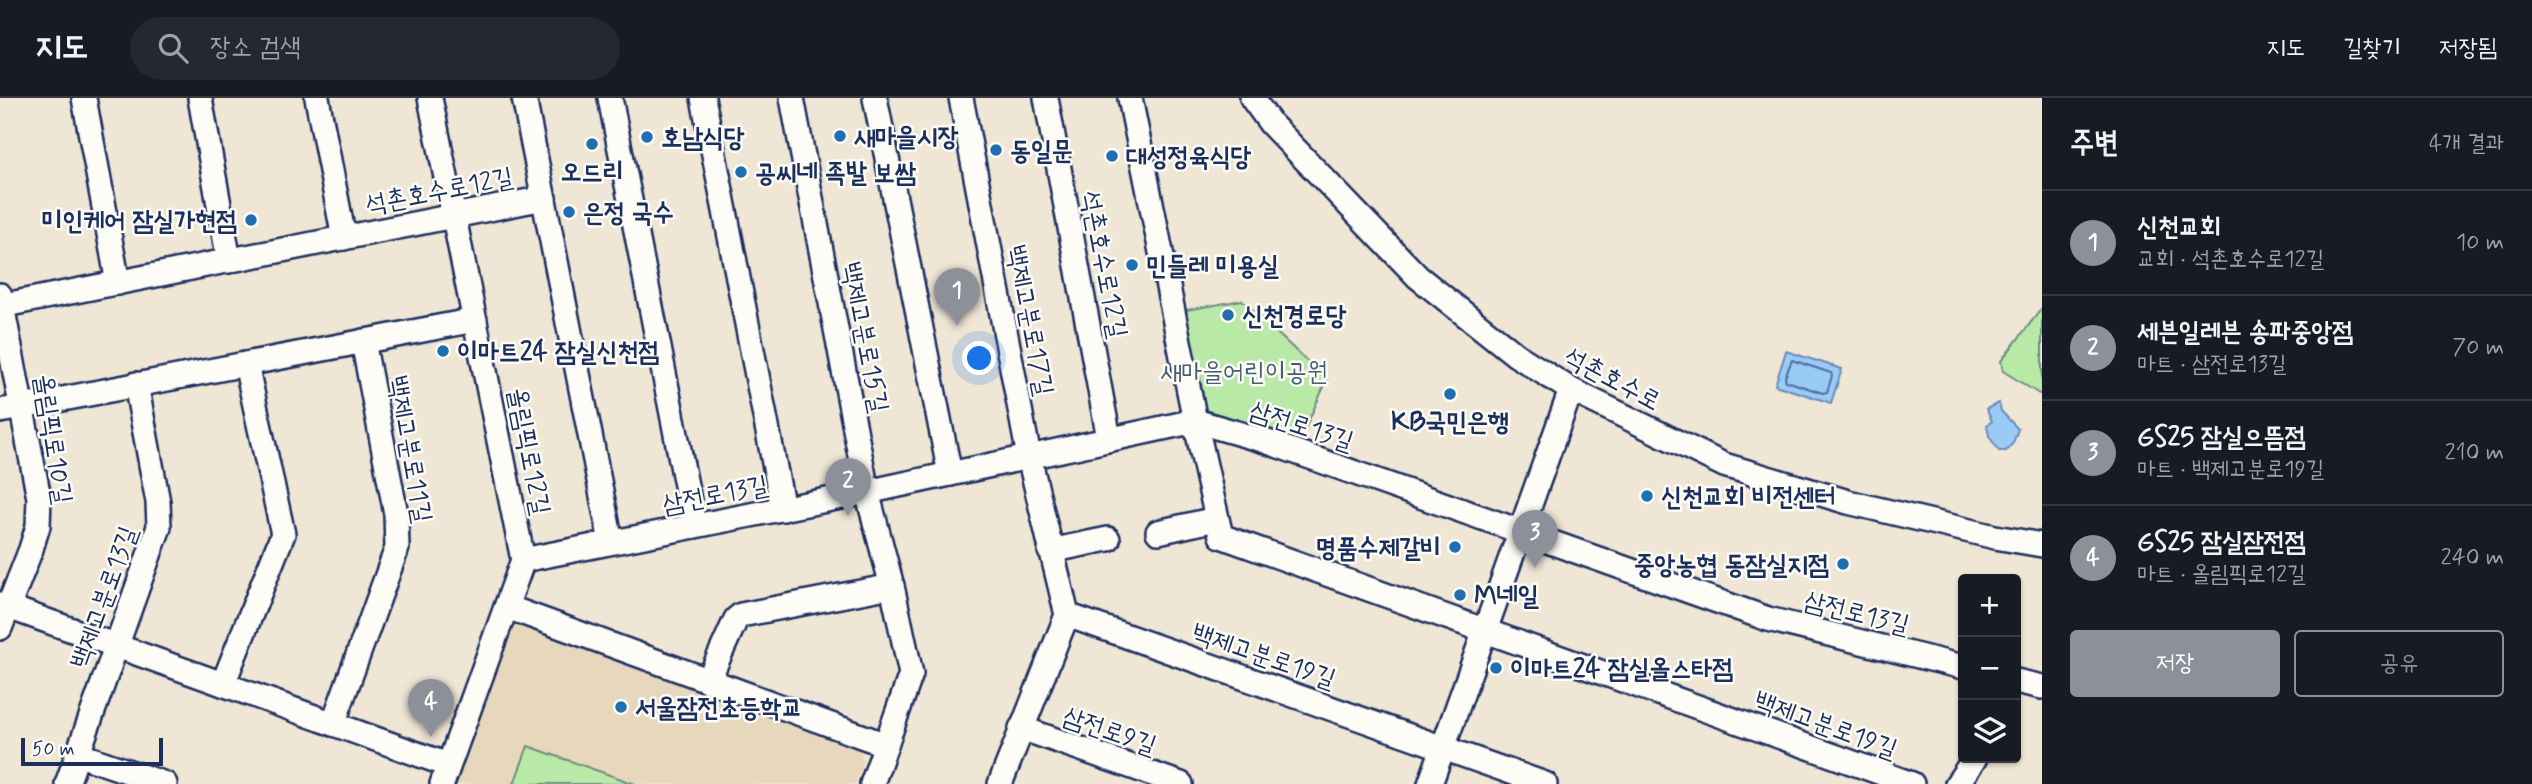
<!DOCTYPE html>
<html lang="ko">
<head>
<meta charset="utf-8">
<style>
  body { margin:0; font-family:Mynerve,"Poor Story",sans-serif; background:#242831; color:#f1f3f6 }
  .controls { position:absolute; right:21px; bottom:21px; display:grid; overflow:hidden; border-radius:7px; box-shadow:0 2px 5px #0004 }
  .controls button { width:63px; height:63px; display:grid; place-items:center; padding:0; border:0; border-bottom:2px solid #363941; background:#171b24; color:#f1f3f6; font:35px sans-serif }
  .scale { position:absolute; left:21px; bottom:18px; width:142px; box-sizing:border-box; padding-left:7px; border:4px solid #1b2f5e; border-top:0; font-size:19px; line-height:24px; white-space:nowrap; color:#1b2f5e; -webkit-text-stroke:5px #fdfcf7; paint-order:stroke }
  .you { position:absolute; left:980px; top:261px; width:24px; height:24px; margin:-18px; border:5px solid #fff; border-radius:50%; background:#1a73e8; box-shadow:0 0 0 10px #1a73e833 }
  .badge { display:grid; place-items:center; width:46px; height:46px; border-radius:50%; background:#8c9099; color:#fff; font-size:23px; font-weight:700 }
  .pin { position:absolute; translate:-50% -58px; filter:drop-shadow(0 2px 4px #0008) }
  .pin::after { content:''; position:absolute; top:37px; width:24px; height:21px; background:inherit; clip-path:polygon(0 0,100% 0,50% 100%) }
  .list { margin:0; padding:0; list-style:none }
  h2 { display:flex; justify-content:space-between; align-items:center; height:91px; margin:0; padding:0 28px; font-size:30px }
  h2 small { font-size:23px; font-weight:400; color:#9ea1a6 }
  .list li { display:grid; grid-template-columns:46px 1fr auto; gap:21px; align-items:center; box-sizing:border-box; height:105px; padding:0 28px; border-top:2px solid #363941 }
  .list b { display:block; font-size:26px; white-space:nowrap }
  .list p { margin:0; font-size:23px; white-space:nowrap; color:#9ea1a6 }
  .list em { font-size:23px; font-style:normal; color:#9ea1a6 }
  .actions { display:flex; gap:14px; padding:21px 28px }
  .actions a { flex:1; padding:16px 0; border:2px solid #8c9099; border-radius:7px; text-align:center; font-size:24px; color:#8c9099 }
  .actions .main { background:#8c9099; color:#fff }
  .icon { flex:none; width:38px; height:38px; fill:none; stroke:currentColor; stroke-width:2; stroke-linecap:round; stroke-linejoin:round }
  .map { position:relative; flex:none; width:2042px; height:686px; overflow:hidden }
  header { display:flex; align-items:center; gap:42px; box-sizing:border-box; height:98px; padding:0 35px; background:#171b24; border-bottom:2px solid #363941 }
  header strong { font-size:33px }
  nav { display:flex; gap:38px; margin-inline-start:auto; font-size:24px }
  .search { width:490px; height:63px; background:#242831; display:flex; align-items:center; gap:18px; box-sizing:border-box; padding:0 24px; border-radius:38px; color:#9ea1a6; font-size:26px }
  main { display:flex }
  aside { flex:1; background:#171b24 }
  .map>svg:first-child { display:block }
  .built { fill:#e7d7bd }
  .green { fill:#b9e9a7; stroke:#6a8c82; stroke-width:2 }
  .water { fill:#9acaf6; stroke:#678cb9; stroke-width:2 }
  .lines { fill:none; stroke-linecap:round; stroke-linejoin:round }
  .shore { stroke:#4e6d9b; stroke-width:2 }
  .minor-casing { stroke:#1b2f5e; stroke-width:28 }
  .minor { stroke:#fdfcf7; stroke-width:23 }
  .poi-dot { fill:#1f6fb2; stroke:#fdfcf7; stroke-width:2.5 }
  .labels { text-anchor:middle; stroke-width:5; stroke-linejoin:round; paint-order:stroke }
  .poi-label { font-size:26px; font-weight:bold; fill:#1b2f5e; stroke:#fdfcf7; text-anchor:start }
  .street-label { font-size:26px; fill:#1b2f5e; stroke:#fdfcf7 }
  .park-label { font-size:26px; fill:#425e70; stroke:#fdfcf7 }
</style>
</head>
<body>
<header>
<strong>지도</strong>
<div class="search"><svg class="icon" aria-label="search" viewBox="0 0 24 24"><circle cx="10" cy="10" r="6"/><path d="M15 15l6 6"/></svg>장소 검색</div>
<nav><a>지도</a><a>길찾기</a><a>저장됨</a></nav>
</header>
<main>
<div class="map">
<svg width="2042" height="686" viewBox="0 0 2042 686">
  <rect width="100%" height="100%" fill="#f0e6d5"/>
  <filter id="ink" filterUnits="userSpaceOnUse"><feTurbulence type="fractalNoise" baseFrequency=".0143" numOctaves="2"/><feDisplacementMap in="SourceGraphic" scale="14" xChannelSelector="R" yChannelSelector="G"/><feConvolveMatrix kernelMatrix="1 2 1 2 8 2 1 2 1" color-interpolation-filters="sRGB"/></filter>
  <g filter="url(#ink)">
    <polygon class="built" points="512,518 858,643 863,664 855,686 453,686"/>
    <g class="green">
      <polygon points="1242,202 1327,282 1298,346 1200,313 1181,213"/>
      <polygon points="2042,210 2042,295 2039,296 2003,273 2001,263"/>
      <polygon points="528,648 635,686 514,686"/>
    </g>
    <g class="water">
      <polygon points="1786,253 1842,271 1831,305 1775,287"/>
      <polygon points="1999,305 2001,313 2018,331 2013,345 2006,353 1999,353 1989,338 1987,327 1992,323 1986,311"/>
    </g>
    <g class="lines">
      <polygon class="shore" points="1792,262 1831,275 1832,278 1827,294 1823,295 1786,283 1785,279"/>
      <defs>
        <g id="minor">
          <polyline points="84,0 118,185"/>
          <polyline points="200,0 229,163"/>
          <polyline points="317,0 344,140"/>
          <polyline points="430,0 523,462 442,686"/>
          <polyline points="524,0 611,444"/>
          <polyline points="610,0 694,428"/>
          <polyline points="703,0 783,411"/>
          <polyline points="792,0 867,394 892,488 911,576 872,686"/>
          <polyline points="875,0 950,376"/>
          <polyline points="961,0 1029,359 1067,517 1000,686"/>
          <polyline points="1046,0 1109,341"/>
          <polyline points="1130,0 1195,323 1221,438 1912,686"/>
          <polyline points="1252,0 1271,26 1418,179 1516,257 1571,292 1724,367 1848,404 1995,439 2042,447"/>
          <polyline points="0,197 39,400 38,428 31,451 0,530"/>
          <polyline points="0,208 544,100"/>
          <polyline points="0,313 475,222"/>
          <polyline points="1158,434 1216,421"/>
          <polyline points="1050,453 1108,441"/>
          <polyline points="523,462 867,394 1195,323 1262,342 1768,521 1963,569"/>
          <polyline points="0,506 448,667"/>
          <polyline points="507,509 886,647"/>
          <polyline points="1067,517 1545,686"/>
          <polyline points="708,583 736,521 741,517 892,488"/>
          <polyline points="2016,583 2042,589"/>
          <polyline points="223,586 283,436 246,266"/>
          <polyline points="333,626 397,450 396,416 363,243"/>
          <polyline points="1021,630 1181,686"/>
          <polyline points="77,656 165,686"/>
          <polyline points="67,686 159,429 158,404 136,286"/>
          <polyline points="1430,686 1571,292"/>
          <polyline points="1957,686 1975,660"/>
        </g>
      </defs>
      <use href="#minor" class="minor-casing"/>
      <use href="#minor" class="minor"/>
    </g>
  </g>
  <g class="poi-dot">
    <circle cx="840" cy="38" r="7"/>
    <circle cx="647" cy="39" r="7"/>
    <circle cx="592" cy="46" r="7"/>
    <circle cx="996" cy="52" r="7"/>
    <circle cx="1112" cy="58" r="7"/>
    <circle cx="741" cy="74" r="7"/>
    <circle cx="569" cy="114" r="7"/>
    <circle cx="251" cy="122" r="7"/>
    <circle cx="1132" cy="167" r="7"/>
    <circle cx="1228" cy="217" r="7"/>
    <circle cx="443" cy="253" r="7"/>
    <circle cx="1450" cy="296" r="7"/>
    <circle cx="1647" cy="398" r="7"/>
    <circle cx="1455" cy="449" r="7"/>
    <circle cx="1843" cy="466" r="7"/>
    <circle cx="1460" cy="497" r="7"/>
    <circle cx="1496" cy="570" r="7"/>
    <circle cx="621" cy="609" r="7"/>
  </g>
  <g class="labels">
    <g class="poi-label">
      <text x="854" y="47">새마을시장</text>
      <text x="661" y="48">호남식당</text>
      <text x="1010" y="61">동일문</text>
      <text x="1126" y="67">대성정육식당</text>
      <text x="592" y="82" text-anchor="middle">오드리</text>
      <text x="755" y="83">공씨네 족발 보쌈</text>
      <text x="583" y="123">은정 국수</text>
      <text x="237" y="131" text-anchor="end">미인케어 잠실가현점</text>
      <text x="1146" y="176">민들레 미용실</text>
      <text x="1242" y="226">신천경로당</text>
      <text x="457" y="262">이마트24 잠실신천점</text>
      <text x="1450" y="332" text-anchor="middle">KB국민은행</text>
      <text x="1661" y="407">신천교회 비전센터</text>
      <text x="1441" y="458" text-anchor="end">명품수제갈비</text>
      <text x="1829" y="475" text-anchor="end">중앙농협 동잠실지점</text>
      <text x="1474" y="506">M네일</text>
      <text x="1510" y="579">이마트24 잠실올스타점</text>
      <text x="635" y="618">서울잠전초등학교</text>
    </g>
    <g class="street-label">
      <text transform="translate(439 92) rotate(-11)" y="9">석촌호수로12길</text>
      <text transform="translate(1105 166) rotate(79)" y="9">석촌호수로12길</text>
      <text transform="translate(1031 222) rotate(79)" y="9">백제고분로17길</text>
      <text transform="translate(866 239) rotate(79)" y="9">백제고분로15길</text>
      <text transform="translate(1613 280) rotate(28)" y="9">석촌호수로</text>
      <text transform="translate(1302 327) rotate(18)" y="9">삼전로13길</text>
      <text transform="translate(54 341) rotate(81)" y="9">올림픽로10길</text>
      <text transform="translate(411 351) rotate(80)" y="9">백제고분로11길</text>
      <text transform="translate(530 353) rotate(79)" y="9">올림픽로12길</text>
      <text transform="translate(715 396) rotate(-11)" y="9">삼전로13길</text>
      <text transform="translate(103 499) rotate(-70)" y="9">백제고분로13길</text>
      <text transform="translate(1857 514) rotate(14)" y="9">삼전로13길</text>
      <text transform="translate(1264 557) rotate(19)" y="9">백제고분로19길</text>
      <text transform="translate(1826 626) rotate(20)" y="9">백제고분로19길</text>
      <text transform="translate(1110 632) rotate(19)" y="9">삼전로9길</text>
    </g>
    <g class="park-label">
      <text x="1244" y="282">새마을어린이공원</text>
    </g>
  </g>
</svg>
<div class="controls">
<button>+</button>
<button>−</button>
<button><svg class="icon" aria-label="layers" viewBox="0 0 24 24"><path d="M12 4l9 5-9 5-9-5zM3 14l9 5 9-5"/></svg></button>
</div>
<div class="scale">50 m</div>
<div class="you"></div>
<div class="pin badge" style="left:957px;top:228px">1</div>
<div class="pin badge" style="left:848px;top:418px">2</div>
<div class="pin badge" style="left:1535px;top:470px">3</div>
<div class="pin badge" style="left:431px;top:639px">4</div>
</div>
<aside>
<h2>주변<small>4개 결과</small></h2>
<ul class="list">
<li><span class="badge">1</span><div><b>신천교회</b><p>교회 · 석촌호수로12길</p></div><em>10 m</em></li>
<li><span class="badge">2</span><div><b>세븐일레븐 송파중앙점</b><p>마트 · 삼전로13길</p></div><em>70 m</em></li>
<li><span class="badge">3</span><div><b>GS25 잠실으뜸점</b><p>마트 · 백제고분로19길</p></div><em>210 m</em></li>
<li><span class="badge">4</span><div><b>GS25 잠실잠전점</b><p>마트 · 올림픽로12길</p></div><em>240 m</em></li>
</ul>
<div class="actions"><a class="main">저장</a><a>공유</a></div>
</aside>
</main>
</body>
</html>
